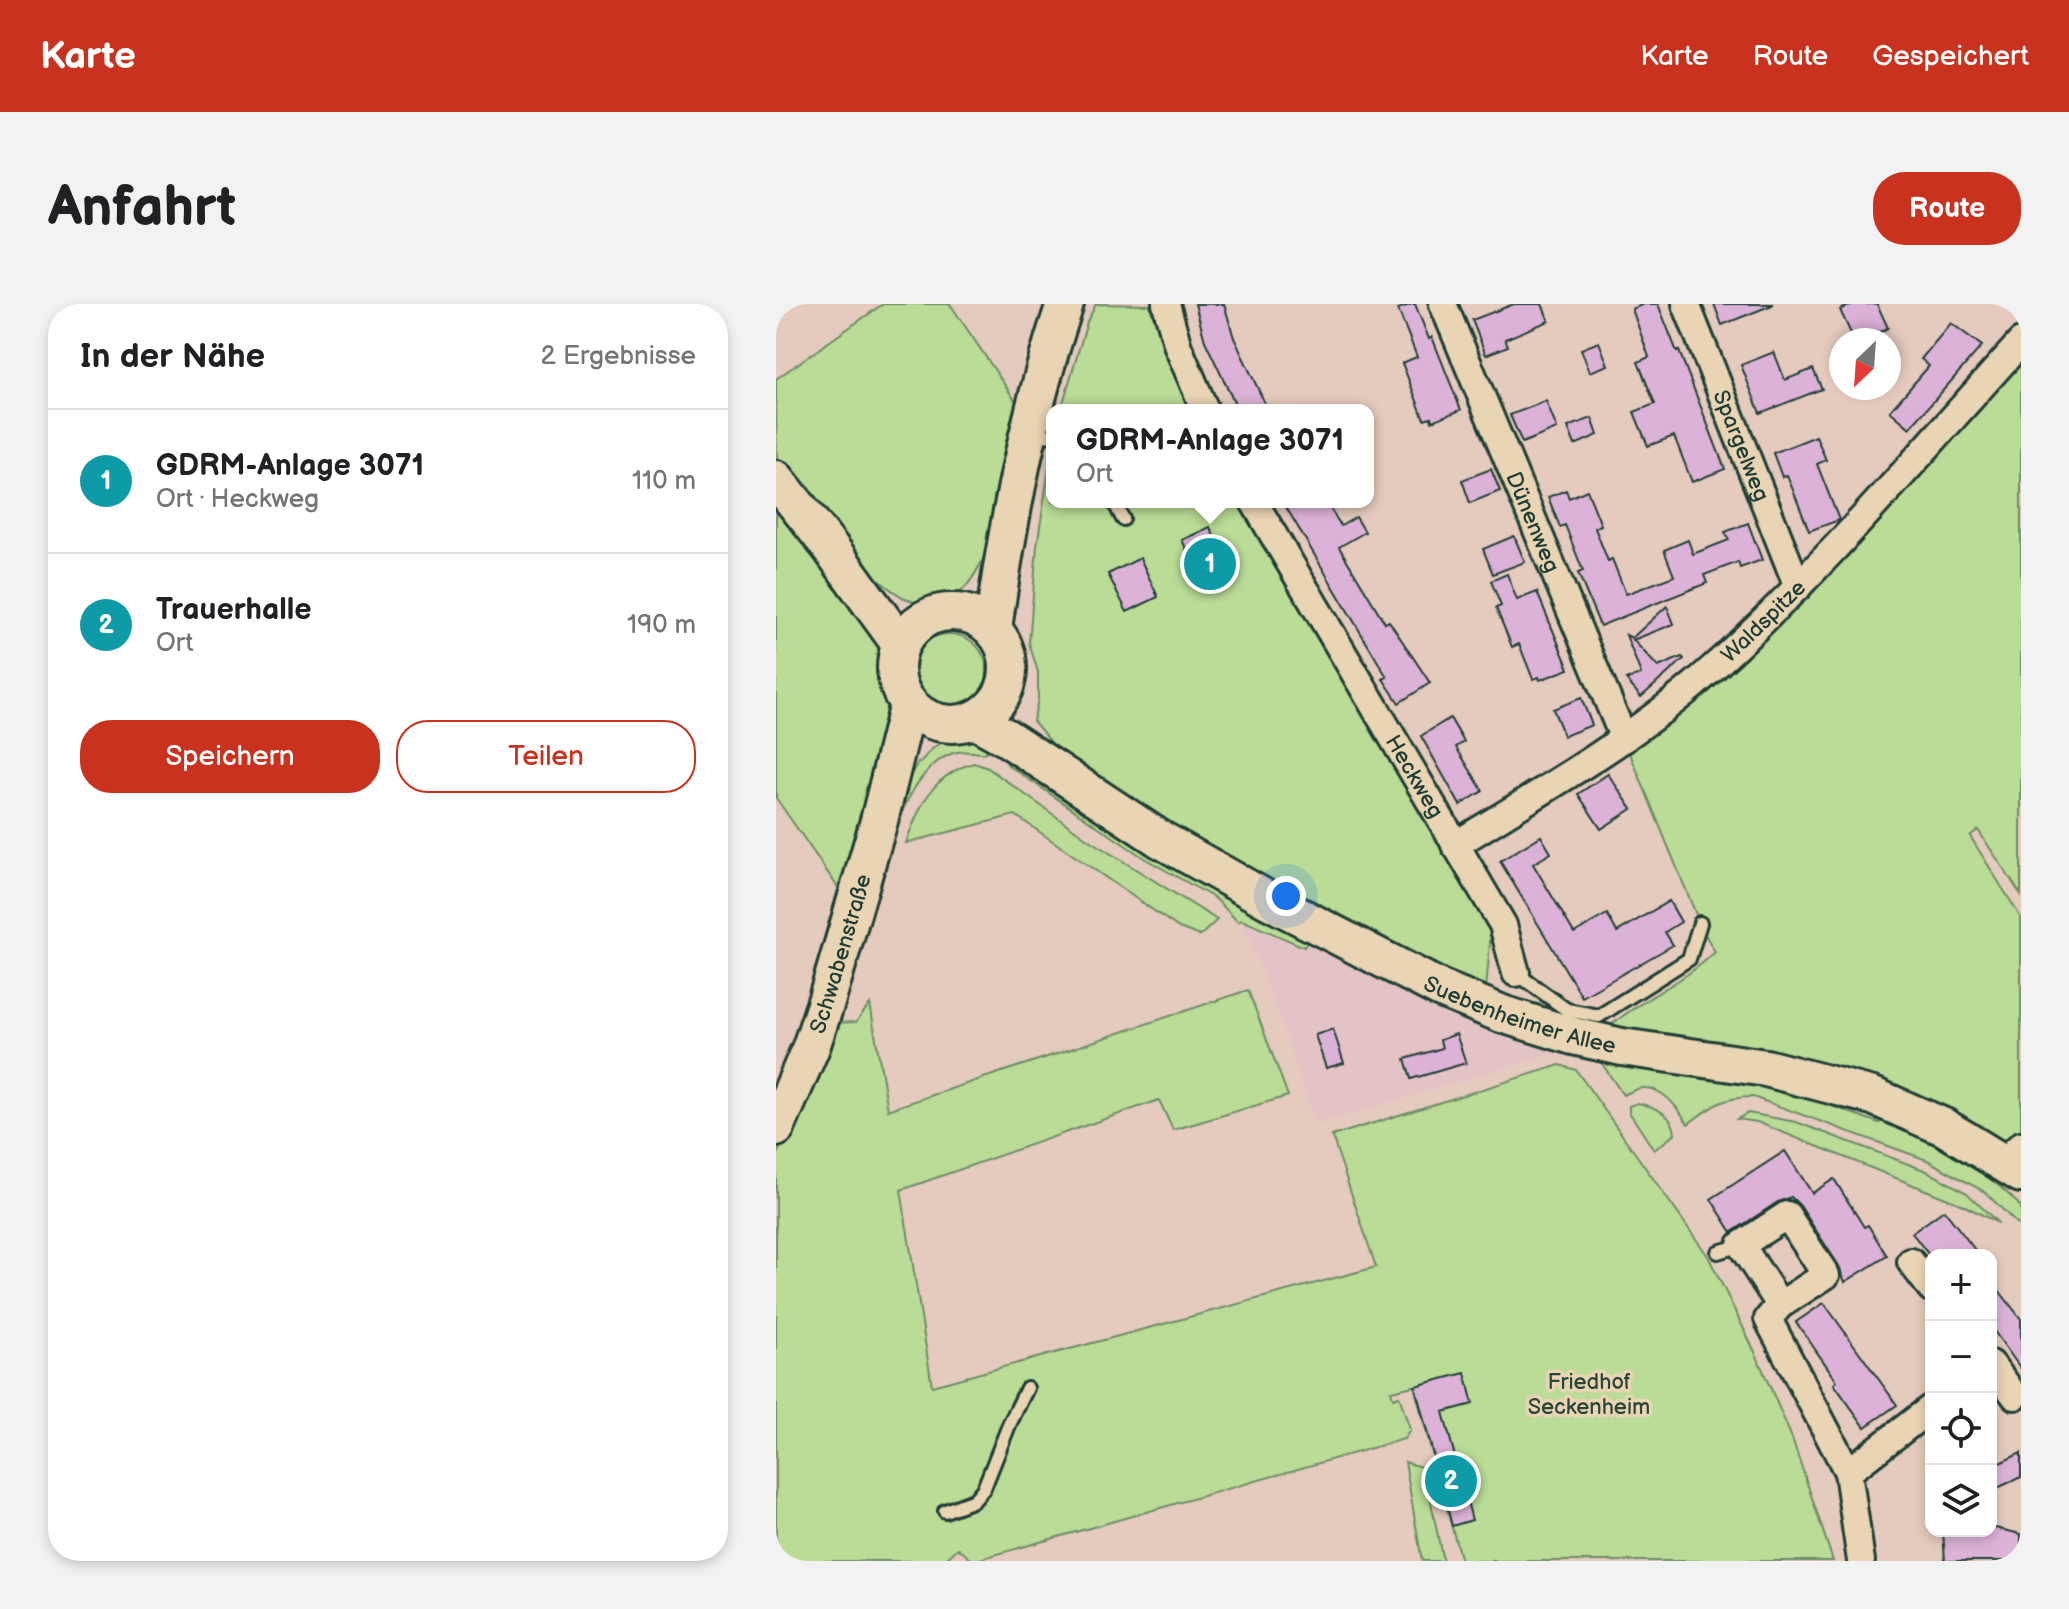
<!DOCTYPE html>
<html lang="de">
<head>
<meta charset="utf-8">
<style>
  body { margin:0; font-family:"Balsamiq Sans",sans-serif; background:#f2f2f2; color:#202124 }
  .controls { position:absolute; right:24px; bottom:24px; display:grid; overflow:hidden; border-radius:16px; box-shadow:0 4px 12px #0003 }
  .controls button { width:72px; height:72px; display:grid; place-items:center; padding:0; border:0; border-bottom:2px solid #e0e0e0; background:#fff; color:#202124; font:40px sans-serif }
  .compass { position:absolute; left:1053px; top:24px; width:72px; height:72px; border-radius:50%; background:#fff; box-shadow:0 4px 12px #0003; rotate:205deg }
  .you { position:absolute; left:510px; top:592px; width:28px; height:28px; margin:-20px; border:6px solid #fff; border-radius:50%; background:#1a73e8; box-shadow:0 0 0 12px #1a73e833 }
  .badge { display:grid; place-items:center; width:52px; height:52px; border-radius:50%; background:#c8321e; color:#fff; font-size:26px; font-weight:700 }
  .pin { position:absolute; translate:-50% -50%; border:4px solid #fff; box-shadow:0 2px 8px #0006 }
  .popup { position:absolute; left:270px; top:100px; width:328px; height:104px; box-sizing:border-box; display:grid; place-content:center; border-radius:16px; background:#fff; filter:drop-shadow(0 2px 6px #0005); font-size:26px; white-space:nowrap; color:#757577 }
  .popup b { font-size:30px; color:#202124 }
  .popup::after { content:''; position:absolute; left:50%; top:100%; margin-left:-16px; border:16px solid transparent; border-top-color:#fff }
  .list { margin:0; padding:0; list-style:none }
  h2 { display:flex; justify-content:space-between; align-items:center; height:104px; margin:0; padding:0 32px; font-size:34px }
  h2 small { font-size:26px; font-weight:400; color:#757577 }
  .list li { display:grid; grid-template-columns:52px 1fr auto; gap:24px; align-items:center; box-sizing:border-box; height:144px; padding:0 32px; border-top:2px solid #e0e0e0 }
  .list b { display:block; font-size:30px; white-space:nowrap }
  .list p { margin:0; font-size:26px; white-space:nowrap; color:#757577 }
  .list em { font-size:26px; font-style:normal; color:#757577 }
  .actions { display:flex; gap:16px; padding:24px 32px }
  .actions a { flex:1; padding:18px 0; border:2px solid #c8321e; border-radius:32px; text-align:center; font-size:28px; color:#c8321e }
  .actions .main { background:#c8321e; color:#fff }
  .icon { flex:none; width:44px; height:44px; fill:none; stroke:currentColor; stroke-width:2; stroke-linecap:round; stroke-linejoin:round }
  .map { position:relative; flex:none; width:1245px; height:1257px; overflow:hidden; border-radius:32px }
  header { display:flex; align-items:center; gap:48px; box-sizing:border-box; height:112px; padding:0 40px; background:#c8321e; color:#fff }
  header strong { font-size:38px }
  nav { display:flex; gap:44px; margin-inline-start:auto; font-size:28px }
  .intro { display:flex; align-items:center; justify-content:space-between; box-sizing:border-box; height:192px; padding:0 48px }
  h1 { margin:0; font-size:56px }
  .button { padding:20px 36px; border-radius:32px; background:#c8321e; color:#fff; font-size:28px; font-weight:700 }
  main { display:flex; gap:48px; padding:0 48px }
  aside { flex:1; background:#fff; border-radius:32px; box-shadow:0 4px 12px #0003 }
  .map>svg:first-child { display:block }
  .built { fill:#e3c3c6 }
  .green { fill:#badc96; stroke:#6c8c65; stroke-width:2 }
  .building { fill:#ddb2d8; stroke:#1f3d34; stroke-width:2 }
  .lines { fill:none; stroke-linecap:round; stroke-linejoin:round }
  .lane-casing { stroke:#1f3d34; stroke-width:18 }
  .street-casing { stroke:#1f3d34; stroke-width:32 }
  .secondary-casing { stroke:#1f3d34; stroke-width:42 }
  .lane { stroke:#e9d4b3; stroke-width:12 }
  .street { stroke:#e9d4b3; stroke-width:26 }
  .secondary { stroke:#e9d4b3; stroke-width:36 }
  .labels { text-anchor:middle; stroke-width:7; stroke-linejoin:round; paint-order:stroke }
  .street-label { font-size:22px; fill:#1f3d34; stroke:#e9d4b3 }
  .park-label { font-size:22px; fill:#274539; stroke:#e9d4b3 }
</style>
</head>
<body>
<header>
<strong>Karte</strong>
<nav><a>Karte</a><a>Route</a><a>Gespeichert</a></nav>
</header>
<div class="intro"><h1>Anfahrt</h1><a class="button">Route</a></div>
<main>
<aside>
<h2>In der Nähe<small>2 Ergebnisse</small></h2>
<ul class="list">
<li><span class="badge" style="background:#0f9aa8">1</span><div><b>GDRM-Anlage 3071</b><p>Ort · Heckweg</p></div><em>110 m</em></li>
<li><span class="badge" style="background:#0f9aa8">2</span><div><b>Trauerhalle</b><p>Ort</p></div><em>190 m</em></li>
</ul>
<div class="actions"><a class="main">Speichern</a><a>Teilen</a></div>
</aside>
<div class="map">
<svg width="1245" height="1257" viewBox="0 0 1245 1257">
  <rect width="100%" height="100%" fill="#e5cabe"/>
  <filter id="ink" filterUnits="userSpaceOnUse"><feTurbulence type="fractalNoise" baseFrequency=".0125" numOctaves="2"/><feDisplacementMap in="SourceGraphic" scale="16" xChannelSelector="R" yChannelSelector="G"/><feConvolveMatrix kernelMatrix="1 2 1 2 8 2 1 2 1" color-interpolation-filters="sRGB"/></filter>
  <g filter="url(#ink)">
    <polygon class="built" points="466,616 528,643 532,637 620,684 714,725 761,741 777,749 540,821 503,712"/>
    <g class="green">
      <path d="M107,0H174L245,105C234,156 222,261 179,293C168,301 151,302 138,298C100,286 22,196 2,160C0,150 0,92 0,75Z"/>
      <polygon points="320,0 373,1 412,106 285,106 311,18"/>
      <path d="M1245,57V591L1202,526L1194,532L1245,614V832L1233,840L1224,841L1124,788V782L1089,770L830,726C863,695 906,680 939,648L926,625L848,435L1032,294Z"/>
      <polygon points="276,146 276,198 465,198 715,627 710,686 496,588 288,453 257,417 262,395 262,368 253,339 261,242"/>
      <polygon points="0,200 72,290 106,347 102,363 102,381 110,404 108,433 68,592 0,494"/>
      <circle cx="173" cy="368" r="38"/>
      <path d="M190,435L216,443L208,449C197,449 187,445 177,449C125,469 110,558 97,606L89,603L122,493L142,458L144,459C159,439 165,436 190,435Z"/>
      <polygon points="227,450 532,637 528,643 466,616 462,618 440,595 368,554 232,461"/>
      <path d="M198,459L212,464L313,536L441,616L424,632L403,624L239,511L130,539C143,502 157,470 198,459Z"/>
      <polygon points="472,686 512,792 397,826 383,796 125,886 156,1082 600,963 556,832 784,761 800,766 932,952 979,1048 1016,1134 1057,1257 685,1257 638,1082 615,1087 617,1094 623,1092 634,1126 628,1135 197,1257 182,1244 168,1257 0,1257 0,853 39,769 53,719 80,718 94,700 112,806"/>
      <path d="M825,758L979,781L1050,800L1103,819L1106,816C1155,839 1208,862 1245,903V924L1209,888L1151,856L977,793C946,793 936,802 912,820C903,805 887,782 866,784C861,784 853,789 847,791Z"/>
      <path d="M862,799C879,803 898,810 899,830L878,846L853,808V802Z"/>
      <polygon points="972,809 1020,818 1151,867 1191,889 1222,919 1187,901 981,818 961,815"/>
      <polygon points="629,1158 648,1164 667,1257 646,1257"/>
    </g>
    <g class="building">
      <polygon points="419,0 448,0 458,34 492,106 462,106 429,37"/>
      <polygon points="636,0 639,0 653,35 656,33 685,106 656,117 655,113 648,115 626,59 641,53 622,5"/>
      <polygon points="738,0 766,0 773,17 729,35 732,42 710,51 696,16"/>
      <polygon points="868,0 882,0 901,48 903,47 949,165 916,178 898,132 872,142 858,108 879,100 862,58 873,53 856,5"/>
      <polygon points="938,0 996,0 996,1 946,21"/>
      <polygon points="1077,0 1101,0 1112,24 1085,36 1078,36 1064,6"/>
      <polygon points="1175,19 1206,42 1134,124 1114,107 1153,62 1145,55"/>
      <polygon points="823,38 832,61 814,68 805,45"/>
      <polygon points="998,48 1009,76 1037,65 1046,85 984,109 965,61"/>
      <polygon points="770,97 781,125 746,139 734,111"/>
      <polygon points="816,114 822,131 799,141 792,123"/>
      <polygon points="1040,132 1050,156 1041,160 1063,216 1033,227 1011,171 1006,173 997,149"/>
      <polygon points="715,165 724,187 694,199 686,176"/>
      <polygon points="790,186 793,194 811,186 825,221 819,224 832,257 836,255 850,290 898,272 888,246 912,236 917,250 953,236 949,228 972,219 986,256 964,264 962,258 928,271 931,279 824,322 802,269 807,267 789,221 784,223 772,193"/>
      <polygon points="507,198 550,198 565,222 580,213 589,228 563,243 609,319 613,317 654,379 623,399 607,375 611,373"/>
      <polygon points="434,223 458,275 431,288 406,236"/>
      <polygon points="738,232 749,258 717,270 707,245"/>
      <polygon points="364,254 382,293 351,308 332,270"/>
      <polygon points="731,270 741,296 761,288 793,365 764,376 763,373 757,375 743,340 736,343 720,304 725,302 715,277"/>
      <polygon points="891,302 898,320 857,336 882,363 906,353 908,355 865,393 850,376 865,370 850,331 856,334"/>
      <polygon points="805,394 816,421 788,432 777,405"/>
      <polygon points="674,414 688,438 680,443 707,487 684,501 645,432"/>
      <polygon points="832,470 856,505 825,525 802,490"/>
      <polygon points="765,532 775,549 757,560 798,629 831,610 841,628 893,597 905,618 889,628 897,641 806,693 724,557"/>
      <polygon points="557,725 568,759 550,764 539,731"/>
      <polygon points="680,730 690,759 635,775 629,755 666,744 664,736"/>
      <polygon points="1009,847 1036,889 1058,875 1088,923 1092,921 1111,952 1069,978 1063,962 1024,902 1015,893 1002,898 956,928 935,895"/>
      <polygon points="1168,906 1203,951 1153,951 1136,929"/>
      <polygon points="1215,976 1245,1015 1245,1065 1215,1023"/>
      <polygon points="1048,999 1121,1101 1089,1123 1058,1080 1061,1077 1020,1018"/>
      <polygon points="689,1069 697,1100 667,1108 696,1216 676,1222 639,1082"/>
      <polygon points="1245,1149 1245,1173 1215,1187 1215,1163"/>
      <polygon points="1215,1223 1245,1230 1245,1257 1169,1257 1167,1227 1215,1227"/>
    </g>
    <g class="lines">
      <defs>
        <g id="lane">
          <polyline points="255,129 276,132"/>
          <polyline points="338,198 347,215"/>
          <polyline points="740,669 791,706 823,712 913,655 924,619"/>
          <polyline points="942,948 965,941"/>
          <polyline points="169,1207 198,1196 208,1184 233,1121 251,1084"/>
        </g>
        <g id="street">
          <polyline points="390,0 402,43 429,106"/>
          <path id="s1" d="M667,0L848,435"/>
          <path id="s2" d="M910,0L1022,283"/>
          <path id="s3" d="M478,198L727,621L740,669"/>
          <path id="s4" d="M679,541C761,490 846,442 920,379C1038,276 1140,154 1245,38"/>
          <polyline points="1226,860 1245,841"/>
          <polygon points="1011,911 1050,971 1004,1001 965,941"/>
          <polyline points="1135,958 1155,984"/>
          <polyline points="1004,1001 992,1015 1072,1168 1085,1257"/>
          <polyline points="1215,1060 1239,1092"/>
          <polyline points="1072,1168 1155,1104"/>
        </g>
        <g id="secondary">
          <polyline points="0,175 54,243 124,340"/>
          <circle cx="176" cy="364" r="56"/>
          <path d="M217,325C232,215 253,106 289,0"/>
          <path id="s5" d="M199,416L231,434L384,535L492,596L663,684L726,710L797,732L846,743L990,764L1097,792L1168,823L1245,870"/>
          <path id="s6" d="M0,824L35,743L51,695L103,517L132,400"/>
        </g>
      </defs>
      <use href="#lane" class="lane-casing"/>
      <use href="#street" class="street-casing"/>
      <use href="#secondary" class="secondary-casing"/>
      <use href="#lane" class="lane"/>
      <use href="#street" class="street"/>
      <use href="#secondary" class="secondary"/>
    </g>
  </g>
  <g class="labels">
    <g class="street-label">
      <text dy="8" stroke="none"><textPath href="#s2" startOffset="152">Spargelweg</textPath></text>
      <text dy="8" stroke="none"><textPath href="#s1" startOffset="236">Dünenweg</textPath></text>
      <text dy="8" stroke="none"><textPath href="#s4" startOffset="382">Waldspitze</textPath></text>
      <text dy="8" stroke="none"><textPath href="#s3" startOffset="318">Heckweg</textPath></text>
      <text dy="8" stroke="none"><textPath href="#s6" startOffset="186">Schwabenstraße</textPath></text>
      <text dy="8" stroke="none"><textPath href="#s5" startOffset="622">Suebenheimer Allee</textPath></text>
    </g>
    <g class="park-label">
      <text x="813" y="1085">Friedhof<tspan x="813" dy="25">Seckenheim</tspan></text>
    </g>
  </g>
</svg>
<div class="controls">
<button>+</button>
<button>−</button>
<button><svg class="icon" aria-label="locate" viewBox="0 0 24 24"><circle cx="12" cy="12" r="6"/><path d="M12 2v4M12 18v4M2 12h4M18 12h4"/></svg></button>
<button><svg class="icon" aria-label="layers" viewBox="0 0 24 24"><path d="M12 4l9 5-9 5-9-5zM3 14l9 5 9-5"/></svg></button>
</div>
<svg class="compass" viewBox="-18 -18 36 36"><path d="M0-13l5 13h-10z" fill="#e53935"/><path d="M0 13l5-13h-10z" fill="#757577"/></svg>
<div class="you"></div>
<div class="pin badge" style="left:434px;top:260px;background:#0f9aa8">1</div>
<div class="popup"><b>GDRM-Anlage 3071</b>Ort</div>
<div class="pin badge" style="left:675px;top:1177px;background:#0f9aa8">2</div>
</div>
</main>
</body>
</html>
